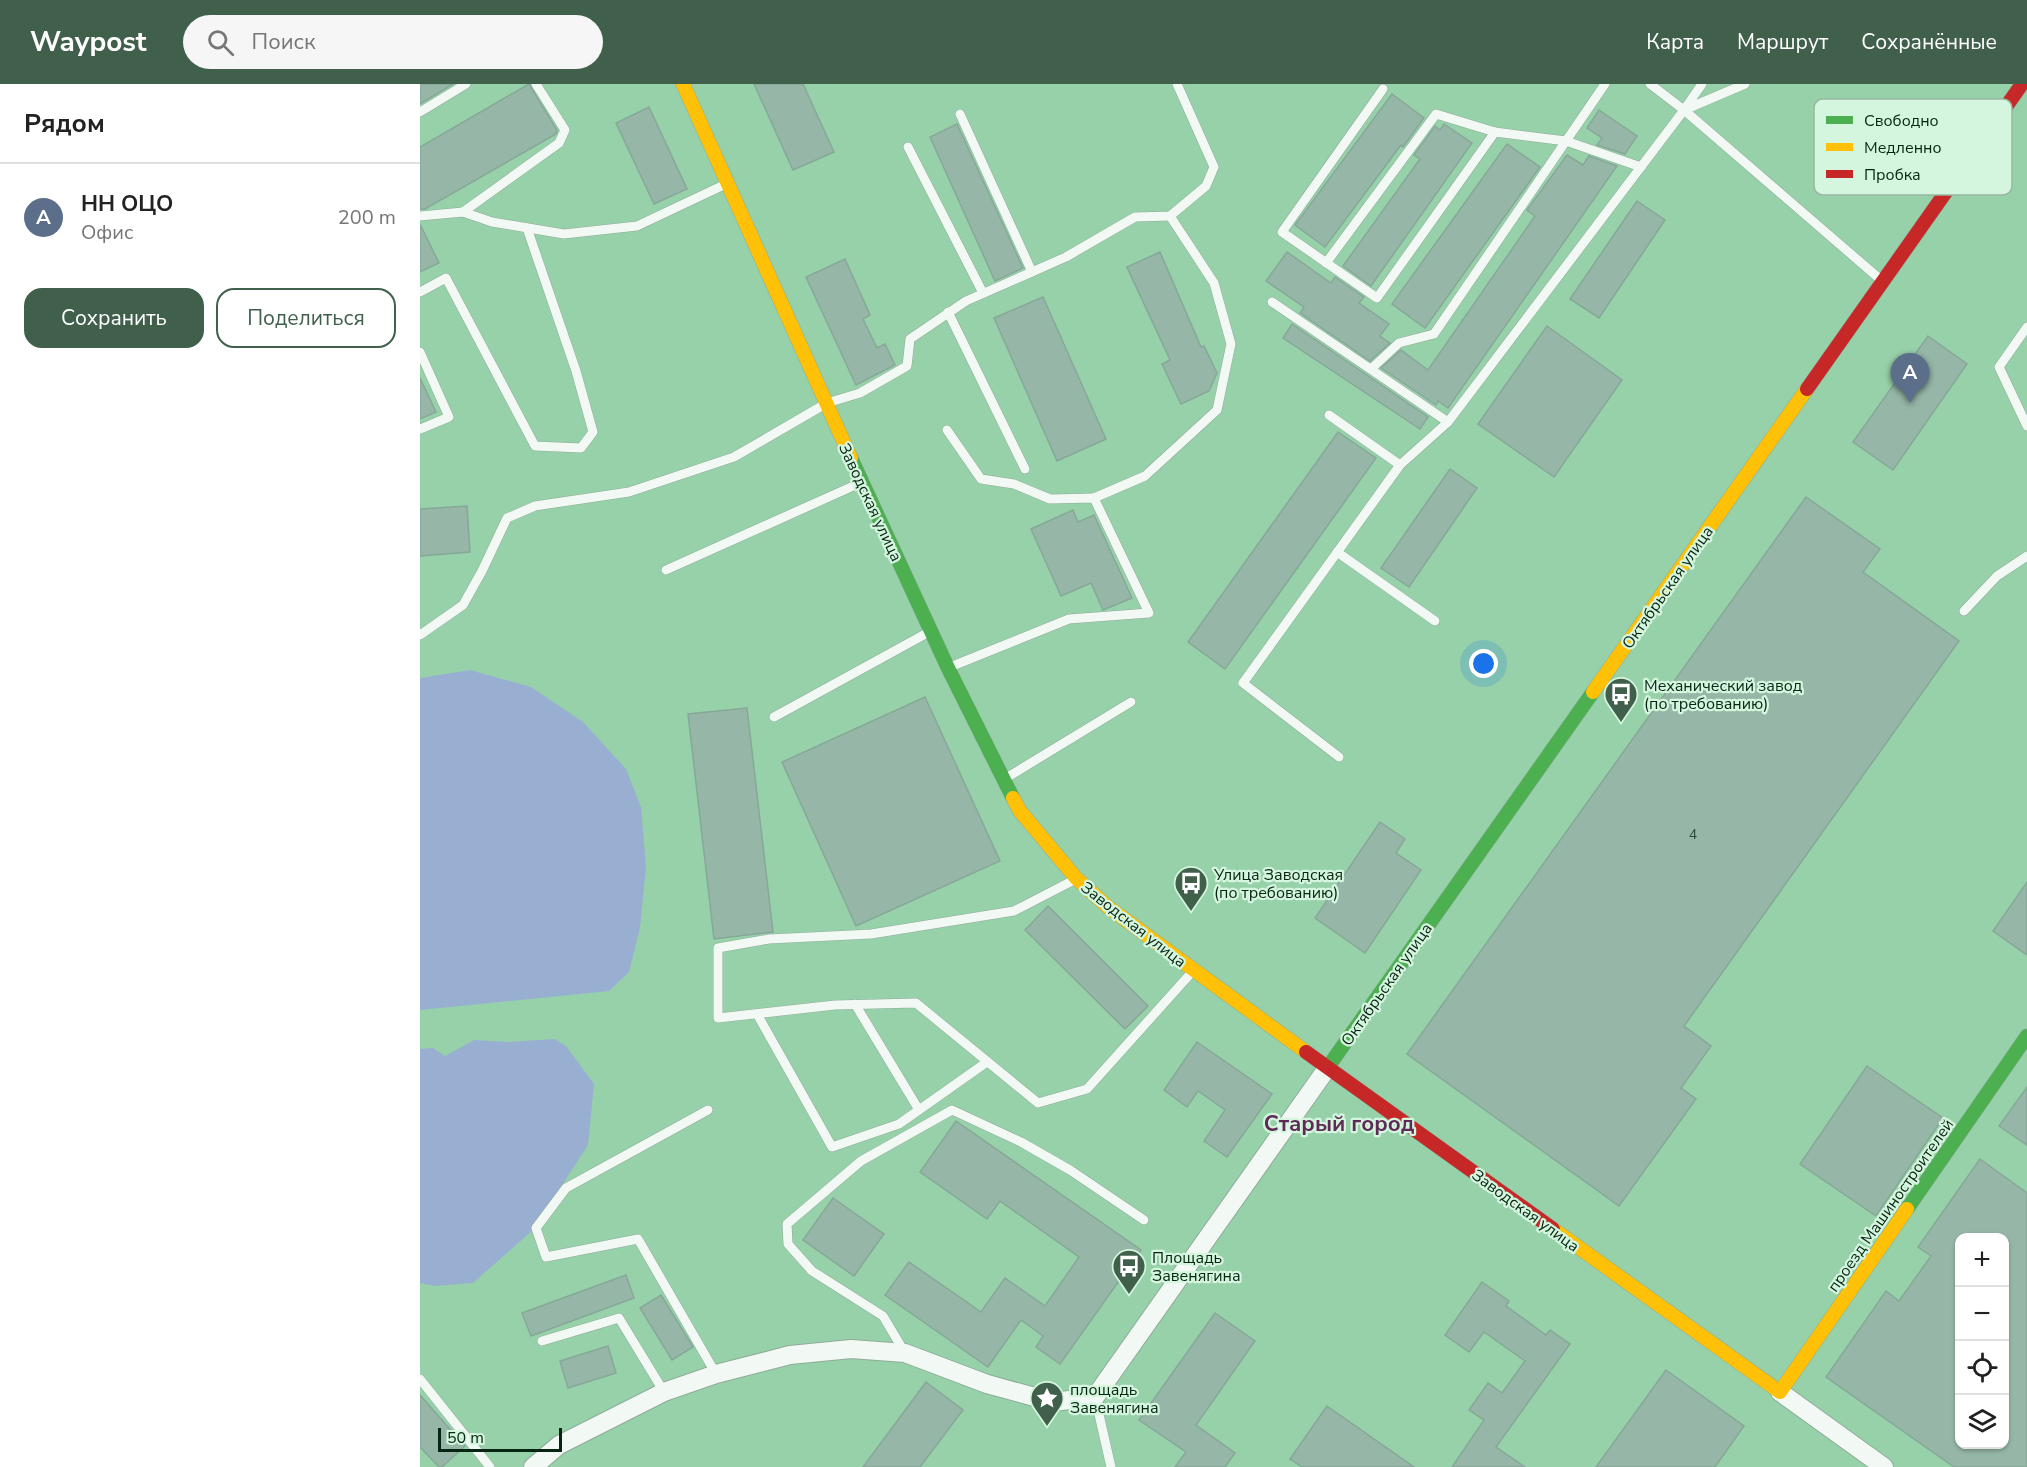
<!DOCTYPE html>
<html lang="ru">
<head>
<meta charset="utf-8">
<style>
  body { margin:0; font-family:"Nunito Sans",sans-serif; background:#f6f6f6; color:#222 }
  .controls { position:absolute; right:18px; bottom:18px; display:grid; overflow:hidden; border-radius:12px; box-shadow:0 2px 4px #0004 }
  .controls button { width:54px; height:54px; display:grid; place-items:center; padding:0; border:0; border-bottom:2px solid #e0e0e0; background:#fff; color:#222; font:30px sans-serif }
  .scale { position:absolute; left:18px; bottom:15px; width:124px; box-sizing:border-box; padding-left:6px; border:3px solid #082413; border-top:0; font-size:16px; line-height:21px; white-space:nowrap; color:#082413; -webkit-text-stroke:4px #d5f6de; paint-order:stroke }
  .you { position:absolute; left:1064px; top:580px; width:21px; height:21px; margin:-15px; border:4px solid #fff; border-radius:50%; background:#1a73e8; box-shadow:0 0 0 9px #1a73e833 }
  .badge { display:grid; place-items:center; width:39px; height:39px; border-radius:50%; background:#41604c; color:#fff; font-size:20px; font-weight:700 }
  .pin { position:absolute; translate:-50% -50px; filter:drop-shadow(0 2px 3px #0008) }
  .pin::after { content:''; position:absolute; top:32px; width:21px; height:18px; background:inherit; clip-path:polygon(0 0,100% 0,50% 100%) }
  .list { margin:0; padding:0; list-style:none }
  h2 { display:flex; justify-content:space-between; align-items:center; height:78px; margin:0; padding:0 24px; font-size:26px }
  h2 small { font-size:20px; font-weight:400; color:#767676 }
  .list li { display:grid; grid-template-columns:39px 1fr auto; gap:18px; align-items:center; box-sizing:border-box; height:108px; padding:0 24px; border-top:2px solid #e0e0e0 }
  .list b { display:block; font-size:22px; white-space:nowrap }
  .list p { margin:0; font-size:20px; white-space:nowrap; color:#767676 }
  .list em { font-size:20px; font-style:normal; color:#767676 }
  .actions { display:flex; gap:12px; padding:18px 24px }
  .actions a { flex:1; padding:14px 0; border:2px solid #41604c; border-radius:18px; text-align:center; font-size:21px; color:#41604c }
  .actions .main { background:#41604c; color:#fff }
  .icon { flex:none; width:33px; height:33px; fill:none; stroke:currentColor; stroke-width:2; stroke-linecap:round; stroke-linejoin:round }
  .map { position:relative; flex:none; width:1607px; height:1383px; overflow:hidden }
  header { display:flex; align-items:center; gap:36px; box-sizing:border-box; height:84px; padding:0 30px; background:#41604c; color:#fff }
  header strong { font-size:28px }
  nav { display:flex; gap:33px; margin-inline-start:auto; font-size:21px }
  .search { width:420px; height:54px; background:#f6f6f6; display:flex; align-items:center; gap:15px; box-sizing:border-box; padding:0 21px; border-radius:33px; color:#767676; font-size:22px }
  main { display:flex }
  aside { flex:1; background:#fff }
  .map>svg:first-child { display:block }
  .built { fill:#97d1a9; fill-rule:evenodd }
  .water { fill:#99afd2 }
  .building { fill:#96b7a7; stroke:#86a898; stroke-width:1.5; fill-rule:evenodd }
  .lines { fill:none; stroke-linecap:round; stroke-linejoin:round }
  .lane-casing { stroke:#8eac98; stroke-width:10 }
  .street-casing { stroke:#8eac98; stroke-width:20 }
  .fast-casing { stroke:#8eac98; stroke-width:15 }
  .slow-casing { stroke:#8eac98; stroke-width:15 }
  .jam-casing { stroke:#8eac98; stroke-width:15 }
  .lane { stroke:#f2f8f4; stroke-width:9 }
  .street { stroke:#f2f8f4; stroke-width:18 }
  .fast { stroke:#4caf50; stroke-width:14 }
  .slow { stroke:#ffc107; stroke-width:14 }
  .jam { stroke:#c62828; stroke-width:14 }
  .labels { text-anchor:middle; stroke-width:4.5; stroke-linejoin:round; paint-order:stroke }
  .number-label { font-size:14px; fill:#2c4938 }
  .street-label { font-size:16px; fill:#082413; stroke:#d5f6de }
  .poi-label { font-size:16px; fill:#082413; stroke:#d5f6de; text-anchor:start }
  .district-label { font-size:22px; font-weight:bold; fill:#602a57; stroke:#d5f6de }
  .key { fill:#d5f6de; stroke:#98b7a1; stroke-width:1.5 }
  .key-label { font-size:16px; fill:#082413 }
</style>
</head>
<body>
<header>
<strong>Waypost</strong>
<div class="search"><svg class="icon" aria-label="search" viewBox="0 0 24 24"><circle cx="10" cy="10" r="6"/><path d="M15 15l6 6"/></svg>Поиск</div>
<nav><a>Карта</a><a>Маршрут</a><a>Сохранённые</a></nav>
</header>
<main>
<aside>
<h2>Рядом<small></small></h2>
<ul class="list">
<li><span class="badge" style="background:#5c6f8a">A</span><div><b>НН ОЦО</b><p>Офис</p></div><em>200 m</em></li>
</ul>
<div class="actions"><a class="main">Сохранить</a><a>Поделиться</a></div>
</aside>
<div class="map">
<svg width="1607" height="1383" viewBox="0 0 1607 1383">
  <rect width="100%" height="100%" fill="#aacfb5"/>
  <path class="built" d="M0,0H1607V1383H0ZM1540,1154H1584V1360H1540Z"/>
  <g class="water">
    <polygon points="50,586 111,603 163,638 206,685 221,723 226,783 220,844 209,888 189,907 0,926 0,594"/>
    <polygon points="134,955 146,962 174,1000 168,1061 113,1146 53,1199 15,1202 0,1199 0,965 13,964 25,972 54,956 89,958"/>
  </g>
  <g class="building">
    <polygon points="0,0 33,0 0,20"/>
    <polygon points="109,0 137,46 136,50 5,125 0,125 0,63"/>
    <polygon points="334,0 383,0 414,68 373,86"/>
    <polygon points="972,10 1004,34 983,63 981,61 905,163 875,141"/>
    <polygon points="229,23 267,105 234,120 196,39"/>
    <polygon points="1179,26 1217,52 1205,70 1177,61 1182,54 1167,44"/>
    <polygon points="537,40 603,184 575,197 510,53"/>
    <polygon points="1024,40 1052,59 951,202 923,182 1000,75 994,71 1015,42 1020,46"/>
    <polygon points="1087,60 1120,83 1005,244 972,220"/>
    <polygon points="1147,71 1163,81 1169,72 1197,82 1028,324 1018,317 1016,321 961,284 981,266 1008,286 1115,132 1107,126"/>
    <polygon points="1217,117 1245,136 1179,234 1150,215"/>
    <polygon points="0,140 19,179 0,188"/>
    <polygon points="740,168 781,263 784,262 797,289 789,307 761,320 742,280 750,276 707,183"/>
    <polygon points="867,168 911,199 915,193 944,213 939,219 969,240 960,252 970,259 950,277 880,229 884,223 846,197"/>
    <polygon points="425,175 450,231 443,235 457,264 465,260 475,281 436,301 386,193"/>
    <polygon points="623,213 686,355 637,377 574,234"/>
    <polygon points="872,240 1008,333 1000,345 863,254"/>
    <polygon points="1127,242 1202,296 1134,393 1058,340"/>
    <polygon points="1508,252 1547,280 1473,386 1433,358"/>
    <polygon points="0,294 16,328 0,335"/>
    <polygon points="918,348 956,374 805,585 768,558"/>
    <polygon points="1030,385 1057,404 989,503 961,484"/>
    <polygon points="1386,413 1460,465 1443,488 1539,557 1264,942 1291,962 1261,1004 1276,1015 1199,1122 987,970"/>
    <polygon points="47,422 50,468 0,472 0,425"/>
    <polygon points="653,426 658,438 674,431 712,514 683,526 671,499 641,512 611,445"/>
    <polygon points="505,613 580,777 436,842 362,678"/>
    <polygon points="327,624 353,848 294,855 268,630"/>
    <polygon points="960,738 985,755 976,769 1001,786 945,869 895,834"/>
    <polygon points="1607,798 1607,871 1573,847"/>
    <polygon points="628,822 728,922 705,945 605,846"/>
    <polygon points="777,958 852,1010 807,1073 784,1057 805,1026 778,1007 767,1023 744,1006"/>
    <polygon points="1447,982 1523,1034 1456,1132 1380,1080"/>
    <polygon points="1607,1003 1607,1061 1579,1042"/>
    <polygon points="536,1037 721,1166 640,1280 616,1263 623,1252 601,1236 568,1283 465,1211 489,1178 561,1228 585,1194 625,1222 659,1173 580,1117 567,1135 500,1088"/>
    <path d="M1560,1075L1607,1109V1383H1534L1406,1293L1466,1207L1479,1217L1511,1172L1498,1163ZM1539,1154H1584V1360H1539Z"/>
    <polygon points="413,1114 464,1150 434,1192 383,1156"/>
    <polygon points="206,1191 214,1214 111,1252 102,1229"/>
    <polygon points="1062,1198 1089,1217 1086,1222 1126,1251 1130,1246 1150,1260 1076,1363 1105,1383 1032,1383 1064,1336 1049,1326 1068,1299 1082,1309 1105,1277 1064,1248 1049,1268 1025,1251"/>
    <polygon points="241,1211 273,1263 252,1276 220,1224"/>
    <polygon points="795,1229 835,1257 776,1341 815,1369 805,1383 755,1383 766,1368 719,1336"/>
    <polygon points="188,1262 196,1289 148,1304 140,1277"/>
    <polygon points="1246,1286 1324,1342 1295,1383 1176,1383"/>
    <polygon points="506,1298 543,1326 500,1383 443,1383"/>
    <polygon points="0,1311 45,1362 22,1383 19,1383 0,1363"/>
    <polygon points="907,1322 994,1383 882,1383 870,1375"/>
  </g>
  <g class="lines">
    <defs>
      <g id="lane">
        <polyline points="1230,0 1264,26 1461,196"/>
        <polyline points="1282,0 1264,26 1325,0"/>
        <polyline points="963,5 862,148 957,214 1075,48 1146,57 1185,0"/>
        <polyline points="0,28 46,0"/>
        <polyline points="540,30 612,188"/>
        <polyline points="488,63 563,209"/>
        <polyline points="43,128 139,59 145,46 116,0"/>
        <polyline points="0,132 43,128 72,138 144,150 217,142 306,100"/>
        <polyline points="906,179 1016,30 1075,48"/>
        <polyline points="0,208 26,194 115,362 161,364 173,348 156,287 107,144"/>
        <polyline points="852,218 1028,338"/>
        <polyline points="528,228 605,385"/>
        <polyline points="1607,243 1579,283 1607,342"/>
        <polyline points="0,268 29,333 0,345"/>
        <polyline points="951,285 979,259 1014,250 1146,57 1221,83"/>
        <polyline points="909,331 980,381 1028,338 1264,26"/>
        <polyline points="527,346 561,395 594,400 630,415 674,414 729,529 649,535 530,583"/>
        <polyline points="674,414 725,392 797,326 811,260 794,199 750,132"/>
        <polyline points="917,468 1015,537"/>
        <polyline points="246,486 440,399"/>
        <polyline points="1544,527 1577,492 1607,472"/>
        <polyline points="0,551 43,521 62,487 87,434 115,422 209,408 314,373 407,319 440,309 487,282 490,255 546,217 646,173 715,133 750,132 786,102 794,83 757,0"/>
        <polyline points="354,633 509,548"/>
        <polyline points="919,673 823,599 980,381"/>
        <polyline points="586,694 711,618"/>
        <polyline points="654,796 594,827 451,850 349,855 298,864 298,934 415,921 496,919 618,1019 667,1005 772,888"/>
        <polyline points="435,920 499,1026"/>
        <polyline points="337,930 412,1063 479,1040 567,978"/>
        <polyline points="288,1026 146,1104 116,1144 126,1173 218,1155 296,1290"/>
        <polyline points="122,1257 199,1234 244,1308"/>
        <polyline points="485,1269 463,1232 392,1187 368,1160 367,1140 441,1077 532,1026 601,1058 650,1086 724,1136"/>
        <polyline points="0,1295 70,1383"/>
        <polyline points="675,1313 691,1383"/>
      </g>
      <g id="street">
        <polyline points="1360,1308 1464,1383"/>
        <polyline points="113,1383 139,1361 244,1308 296,1290 370,1271 431,1265 485,1269 567,1300 633,1318 675,1313 908,983"/>
      </g>
      <g id="fast">
        <polyline points="431,374 528,584 593,714"/>
        <polyline points="908,983 1173,608"/>
        <polyline points="1487,1125 1607,952"/>
      </g>
      <g id="slow">
        <polyline points="263,0 431,374"/>
        <polyline points="1173,608 1387,305"/>
        <polyline points="593,714 600,727 656,794 688,823 886,968"/>
        <polyline points="1133,1145 1360,1308 1487,1125"/>
      </g>
      <g id="jam">
        <polyline points="1387,305 1602,0"/>
        <polyline points="886,968 1133,1145"/>
      </g>
    </defs>
    <use href="#lane" class="lane-casing"/>
    <use href="#street" class="street-casing"/>
    <use href="#fast" class="fast-casing"/>
    <use href="#slow" class="slow-casing"/>
    <use href="#jam" class="jam-casing"/>
    <use href="#lane" class="lane"/>
    <use href="#street" class="street"/>
    <use href="#fast" class="fast"/>
    <use href="#slow" class="slow"/>
    <use href="#jam" class="jam"/>
  </g>
  <defs>
    <symbol id="bus-pin" viewBox="-11 -11 22 30"><path d="M0 17L-7.5 6A9.5 9.5 0 1 1 7.5 6Z" fill="#41604c" stroke="#d5f6de"/><path d="M-5-6H5V4H4V6H2V4H-2V6H-4V4H-5ZM-3.5-4V0h7V-4ZM-3.5 1.2v1.5H-2V1.2ZM2 1.2v1.5H3.5V1.2Z" fill="#fff"/></symbol>
    <symbol id="sight-pin" viewBox="-11 -11 22 30"><path d="M0 17L-7.5 6A9.5 9.5 0 1 1 7.5 6Z" fill="#41604c" stroke="#d5f6de"/><path d="M0-6L1.8-2.2L6-1.7L2.9 1.2L3.7 5.4L0 3.3L-3.7 5.4L-2.9 1.2L-6-1.7L-1.8-2.2Z" fill="#fff"/></symbol>
  </defs>
  <g fill-rule="evenodd">
    <use href="#bus-pin" x="1182" y="591" width="38" height="52"/>
    <use href="#bus-pin" x="752" y="780" width="38" height="52"/>
    <use href="#bus-pin" x="690" y="1163" width="38" height="52"/>
    <use href="#sight-pin" x="608" y="1295" width="38" height="52"/>
  </g>
  <g class="labels">
    <g class="number-label">
      <text x="1273" y="755">4</text>
    </g>
    <g class="street-label">
      <text transform="translate(451 418) rotate(65)" y="6">Заводская улица</text>
      <text transform="translate(1247 503) rotate(-55)" y="6">Октябрьская улица</text>
      <text transform="translate(714 840) rotate(38)" y="6">Заводская улица</text>
      <text transform="translate(966 900) rotate(-55)" y="6">Октябрьская улица</text>
      <text transform="translate(1470 1121) rotate(-55)" y="6">проезд Машиностроителей</text>
      <text transform="translate(1106 1126) rotate(36)" y="6">Заводская улица</text>
    </g>
    <g class="poi-label">
      <text x="1224" y="607">Механический завод<tspan x="1224" dy="18">(по требованию)</tspan></text>
      <text x="794" y="796">Улица Заводская<tspan x="794" dy="18">(по требованию)</tspan></text>
      <text x="732" y="1179">Площадь<tspan x="732" dy="18">Завенягина</tspan></text>
      <text x="650" y="1311">площадь<tspan x="650" dy="18">Завенягина</tspan></text>
    </g>
    <g class="district-label">
      <text x="919" y="1047">Старый город</text>
    </g>
  </g>
  <rect x="1394" y="15" width="198" height="96" rx="9" class="key"/>
  <rect x="1406" y="32" width="27" height="8" fill="#4caf50"/>
  <rect x="1406" y="59" width="27" height="8" fill="#ffc107"/>
  <rect x="1406" y="86" width="27" height="8" fill="#c62828"/>
  <g class="key-label">
    <text x="1444" y="42">Свободно</text>
    <text x="1444" y="69">Медленно</text>
    <text x="1444" y="96">Пробка</text>
  </g>
</svg>
<div class="controls">
<button>+</button>
<button>−</button>
<button><svg class="icon" aria-label="locate" viewBox="0 0 24 24"><circle cx="12" cy="12" r="6"/><path d="M12 2v4M12 18v4M2 12h4M18 12h4"/></svg></button>
<button><svg class="icon" aria-label="layers" viewBox="0 0 24 24"><path d="M12 4l9 5-9 5-9-5zM3 14l9 5 9-5"/></svg></button>
</div>
<div class="scale">50 m</div>
<div class="you"></div>
<div class="pin badge" style="left:1490px;top:319px;background:#5c6f8a">A</div>
</div>
</main>
</body>
</html>
